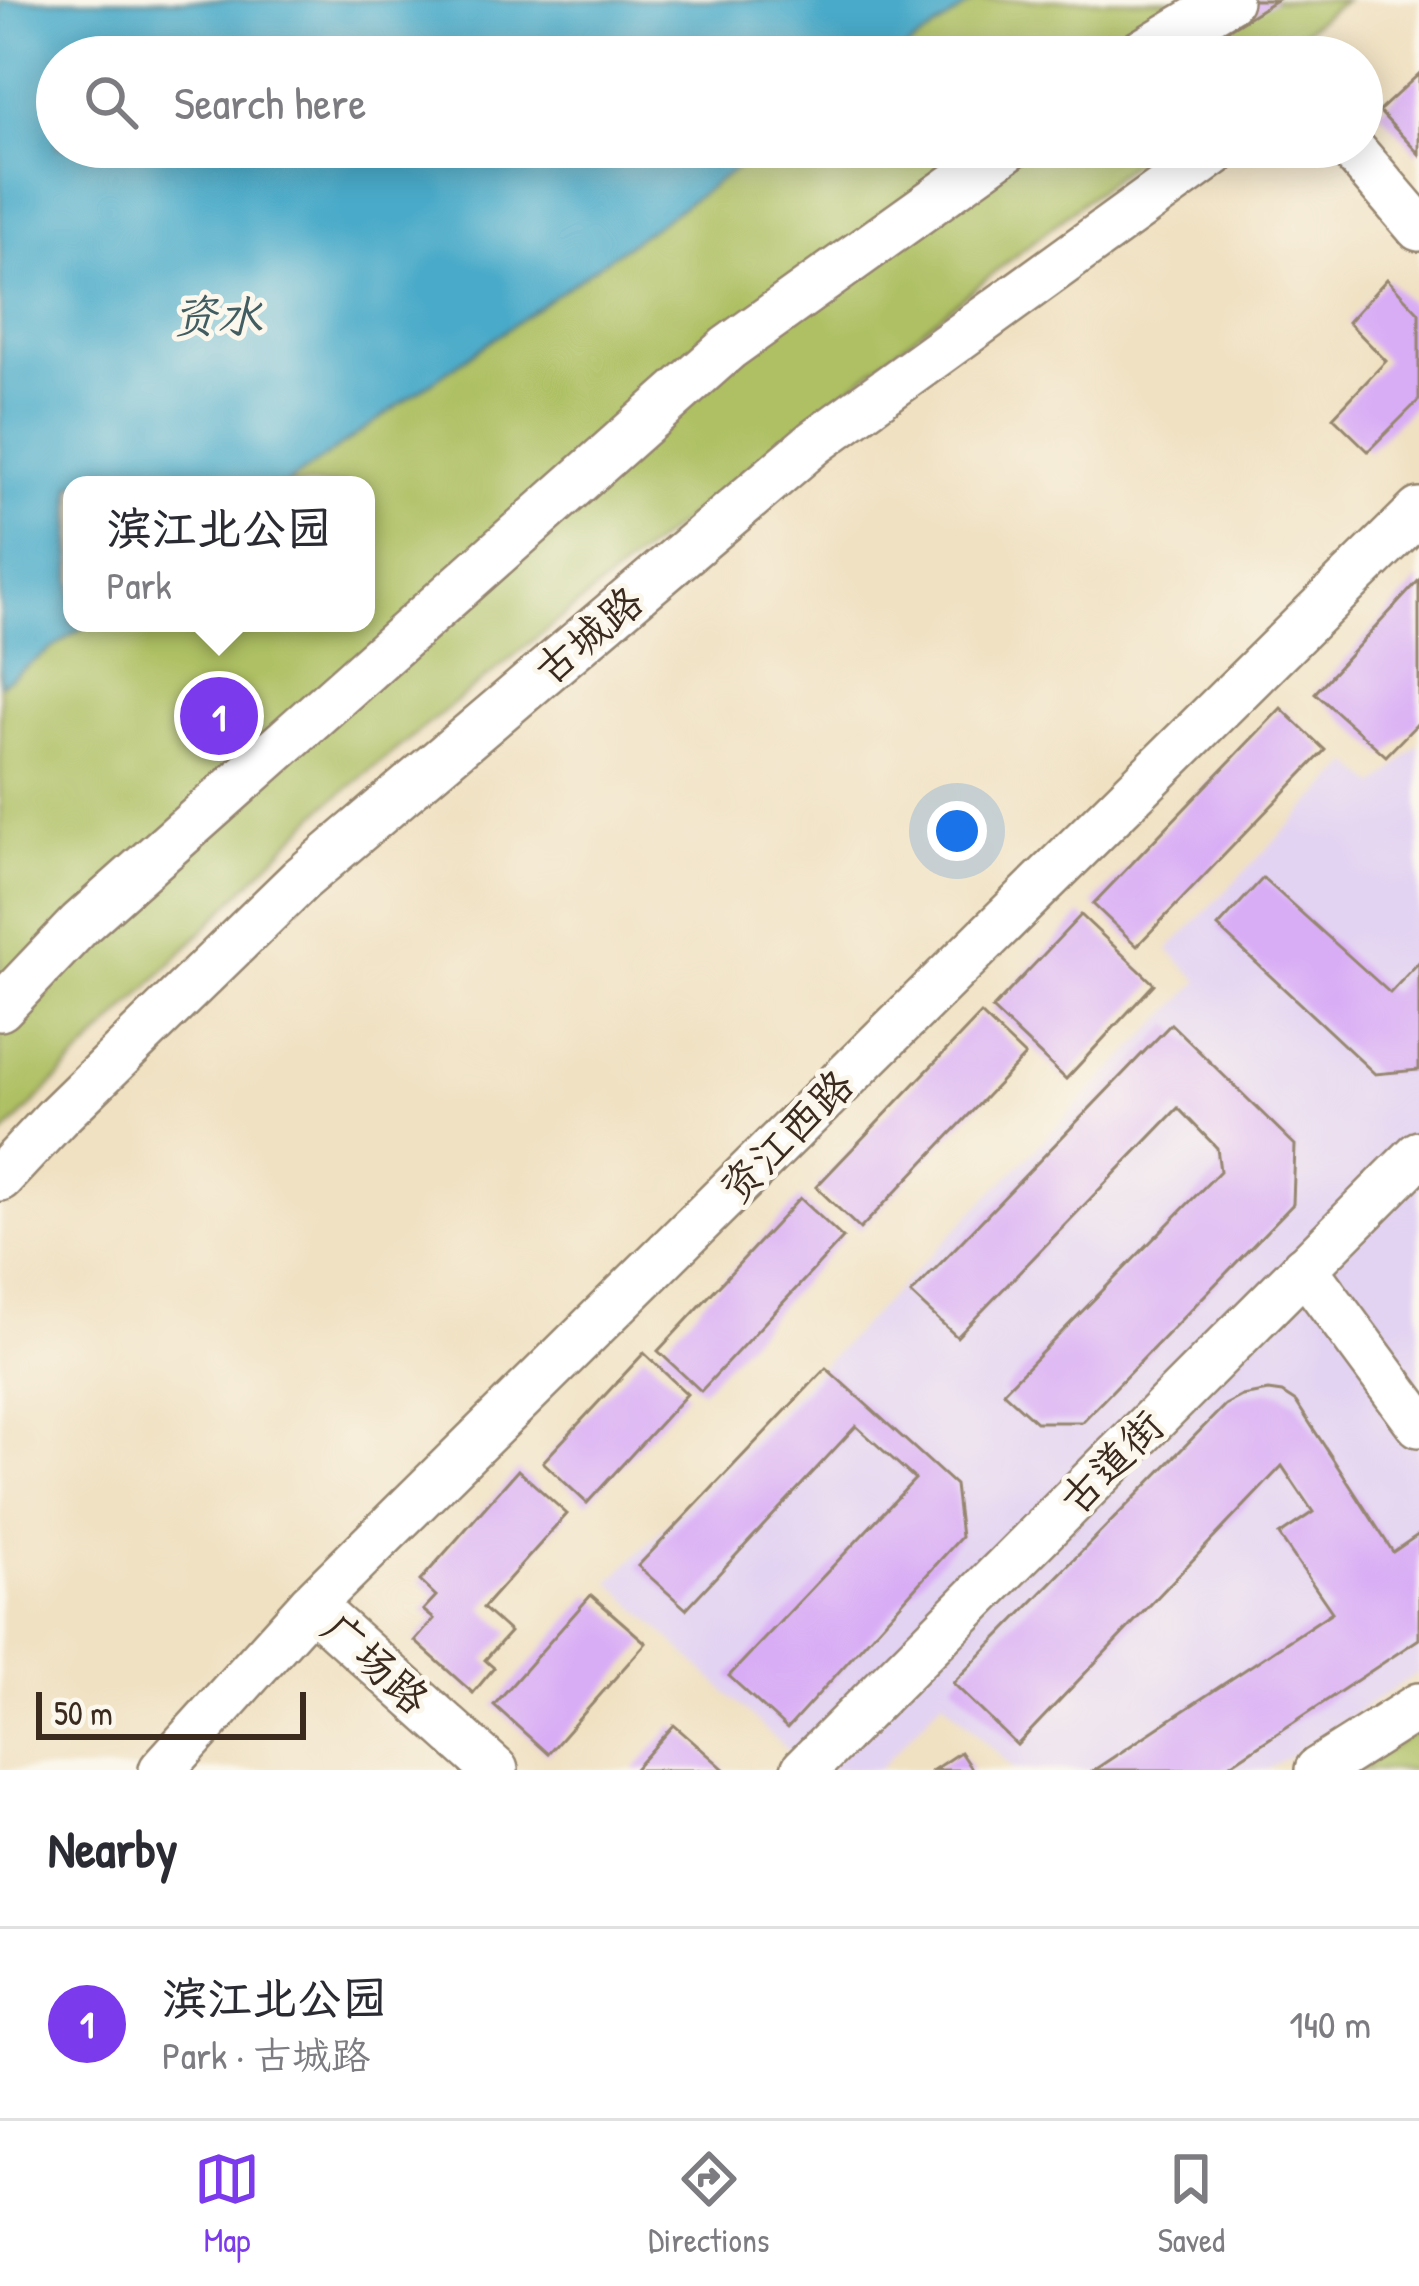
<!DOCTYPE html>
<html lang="en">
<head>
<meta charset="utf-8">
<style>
  body { margin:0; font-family:"Patrick Hand","LXGW WenKai TC",sans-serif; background:#f2f2f3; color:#2b2b33 }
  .scale { position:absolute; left:36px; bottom:30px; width:270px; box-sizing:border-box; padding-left:12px; border:6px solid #3b2a1e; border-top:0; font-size:33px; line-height:42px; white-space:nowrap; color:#3b2a1e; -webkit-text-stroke:9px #fbf7ec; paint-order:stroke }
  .you { position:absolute; left:957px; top:831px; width:42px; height:42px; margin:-30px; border:9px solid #fff; border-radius:50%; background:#1a73e8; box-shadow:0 0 0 18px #1a73e833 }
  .badge { display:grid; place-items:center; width:78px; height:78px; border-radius:50%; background:#7c3aed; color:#fff; font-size:39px; font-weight:700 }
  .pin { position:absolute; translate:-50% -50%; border:6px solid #fff; box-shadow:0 3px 12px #0006 }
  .popup { position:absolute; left:63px; top:476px; width:312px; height:156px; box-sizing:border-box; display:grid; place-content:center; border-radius:24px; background:#fff; filter:drop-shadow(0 3px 9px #0005); font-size:39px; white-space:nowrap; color:#7c7c81 }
  .popup b { font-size:45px; color:#2b2b33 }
  .popup::after { content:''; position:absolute; left:50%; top:100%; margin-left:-24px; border:24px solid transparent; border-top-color:#fff }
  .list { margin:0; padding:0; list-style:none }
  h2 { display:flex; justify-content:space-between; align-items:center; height:156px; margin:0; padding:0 48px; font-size:51px }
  h2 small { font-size:39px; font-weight:400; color:#7c7c81 }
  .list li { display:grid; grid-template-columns:78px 1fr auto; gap:36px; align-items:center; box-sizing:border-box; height:192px; padding:0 48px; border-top:3px solid #e1e1e2 }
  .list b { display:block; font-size:45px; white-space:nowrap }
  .list p { margin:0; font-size:39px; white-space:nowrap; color:#7c7c81 }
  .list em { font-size:39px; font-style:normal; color:#7c7c81 }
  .icon { flex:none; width:66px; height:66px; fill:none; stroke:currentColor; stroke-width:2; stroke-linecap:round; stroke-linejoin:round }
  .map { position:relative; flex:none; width:1419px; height:1770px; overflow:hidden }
  .search { position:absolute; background:#fff; box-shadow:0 6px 30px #0003; left:36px; right:36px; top:36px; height:132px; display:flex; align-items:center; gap:30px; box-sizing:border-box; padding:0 42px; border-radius:66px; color:#7c7c81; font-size:45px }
  .sheet { height:348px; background:#fff }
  nav { display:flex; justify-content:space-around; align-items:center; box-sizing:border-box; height:168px; border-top:3px solid #e1e1e2; background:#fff; font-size:33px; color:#7c7c81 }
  nav a { display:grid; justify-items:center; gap:6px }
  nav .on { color:#7c3aed }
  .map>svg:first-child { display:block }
  .built { fill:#e3d3f2 }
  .green { fill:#aec064; stroke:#747541; stroke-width:3 }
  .water { fill:#4aaac9; stroke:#426a74; stroke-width:3 }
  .building { fill:#d9adf5 }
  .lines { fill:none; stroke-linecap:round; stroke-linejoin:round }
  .minor-casing { stroke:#968670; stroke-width:50 }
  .minor { stroke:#fff; stroke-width:45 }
  .labels { text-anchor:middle; stroke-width:10; stroke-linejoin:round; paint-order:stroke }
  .street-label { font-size:42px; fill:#3b2a1e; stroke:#fbf7ec }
  .water-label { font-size:45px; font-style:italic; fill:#415d62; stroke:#fbf7ec }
</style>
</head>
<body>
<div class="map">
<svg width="1419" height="1770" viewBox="0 0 1419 1770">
  <rect width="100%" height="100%" fill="#fbf7ec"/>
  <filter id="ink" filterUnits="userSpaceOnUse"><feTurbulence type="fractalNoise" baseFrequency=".00833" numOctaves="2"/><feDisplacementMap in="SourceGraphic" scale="24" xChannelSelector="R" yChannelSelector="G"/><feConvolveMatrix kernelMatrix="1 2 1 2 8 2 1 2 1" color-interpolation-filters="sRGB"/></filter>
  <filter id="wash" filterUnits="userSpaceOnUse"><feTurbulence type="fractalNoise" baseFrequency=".004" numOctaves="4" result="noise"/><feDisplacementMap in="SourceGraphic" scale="48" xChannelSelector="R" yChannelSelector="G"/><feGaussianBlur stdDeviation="2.7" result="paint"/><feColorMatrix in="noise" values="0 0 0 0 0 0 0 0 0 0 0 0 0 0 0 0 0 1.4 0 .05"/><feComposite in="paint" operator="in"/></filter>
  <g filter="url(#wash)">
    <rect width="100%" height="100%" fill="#f0e1c2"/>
    <polygon class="built" points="1419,744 1419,1672 1267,1770 1015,1770 943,1699 879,1770 808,1770 610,1582 1200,981 1168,950 1351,763 1377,786"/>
    <g class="green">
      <polygon points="960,0 1345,0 1269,57 872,57"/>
      <polygon points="734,147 1152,147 324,807 0,1138 0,624 366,623 366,485 214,485"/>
      <polygon points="1419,1730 1419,1770 1358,1770"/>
    </g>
    <polygon class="water" points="0,0 976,0 895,57 57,57 57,147 767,147 285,485 72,485 72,623 89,623 0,685"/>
    <g id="blocks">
      <g class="building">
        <polygon points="1221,0 1276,0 1188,55 1172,31"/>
        <polygon points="1419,74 1419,154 1379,111"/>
        <polygon points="1387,279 1419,313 1419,400 1368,451 1333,417 1386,361 1348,322"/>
        <polygon points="1419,580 1419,722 1386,756 1315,693"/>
        <polygon points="1281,708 1325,750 1137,946 1093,904"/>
        <polygon points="1263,878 1390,993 1419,962 1419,1070 1375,1074 1218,927"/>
        <polygon points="1081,915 1154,984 1066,1079 992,1009"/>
        <polygon points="981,1014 1025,1056 860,1229 816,1187"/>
        <polygon points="1171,1024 1295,1145 1293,1204 1082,1422 1036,1422 1003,1392 1220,1171 1217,1148 1178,1108 957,1337 911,1294"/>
        <polygon points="800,1198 843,1238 701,1391 658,1351"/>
        <polygon points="644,1353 687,1394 587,1503 543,1462"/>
        <polygon points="826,1368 955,1485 961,1537 787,1729 729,1676 915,1479 856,1426 686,1609 638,1566"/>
        <polygon points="1268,1391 1282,1393 1296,1402 1393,1552 1419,1534 1419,1639 1222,1770 1094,1770 1332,1612 1279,1535 1313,1512 1282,1466 1017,1745 953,1683 1225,1405 1242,1396"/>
        <polygon points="518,1470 567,1514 483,1608 510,1632 485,1660 494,1668 473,1693 415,1641 434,1619 423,1610 436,1596 420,1581"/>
        <polygon points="591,1595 646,1643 548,1754 494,1705"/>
        <polygon points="674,1725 725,1770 634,1770"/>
        <polygon points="960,1752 972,1770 933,1770"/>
      </g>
    </g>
  </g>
  <g filter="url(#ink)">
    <use href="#blocks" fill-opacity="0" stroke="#968670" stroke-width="3"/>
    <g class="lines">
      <defs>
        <g id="minor">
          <polyline points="1134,57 1229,0"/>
          <polyline points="1350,147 1419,228"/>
          <polyline points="0,1008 80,924 728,348 1009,147"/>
          <polyline points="0,1178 58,1116 300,880 815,442 1222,147"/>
          <polyline points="1304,1268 1419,1424"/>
          <polyline points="311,1605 495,1770"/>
          <polyline points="162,1770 311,1605 1419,511"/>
          <polyline points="804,1770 1419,1154"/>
          <polyline points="1318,1770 1419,1706"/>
        </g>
      </defs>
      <use href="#minor" class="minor-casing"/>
      <use href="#minor" class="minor"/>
    </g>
  </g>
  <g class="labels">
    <g class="street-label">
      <text transform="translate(588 635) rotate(-40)" y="15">古城路</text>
      <text transform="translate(786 1136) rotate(-45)" y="15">资江西路</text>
      <text transform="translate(1111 1462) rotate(-45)" y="15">古道街</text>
      <text transform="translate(376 1663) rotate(42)" y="15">广场路</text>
    </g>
    <g class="water-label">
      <text x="217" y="332">资水</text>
    </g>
  </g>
</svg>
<div class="scale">50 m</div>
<div class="you"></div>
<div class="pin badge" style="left:219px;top:716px">1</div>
<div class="popup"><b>滨江北公园</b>Park</div>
<div class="search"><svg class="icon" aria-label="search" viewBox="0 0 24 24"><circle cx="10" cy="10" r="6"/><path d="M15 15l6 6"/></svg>Search here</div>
</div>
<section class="sheet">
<h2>Nearby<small></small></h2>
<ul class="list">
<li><span class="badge">1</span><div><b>滨江北公园</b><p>Park · 古城路</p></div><em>140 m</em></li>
</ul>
</section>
<nav>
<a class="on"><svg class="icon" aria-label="map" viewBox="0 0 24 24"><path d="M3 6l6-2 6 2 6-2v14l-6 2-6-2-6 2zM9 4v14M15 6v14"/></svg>Map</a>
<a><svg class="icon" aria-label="directions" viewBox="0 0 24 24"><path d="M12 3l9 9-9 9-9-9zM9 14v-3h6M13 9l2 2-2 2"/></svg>Directions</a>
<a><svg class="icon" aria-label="saved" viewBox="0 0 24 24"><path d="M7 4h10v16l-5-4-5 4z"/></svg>Saved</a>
</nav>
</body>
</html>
